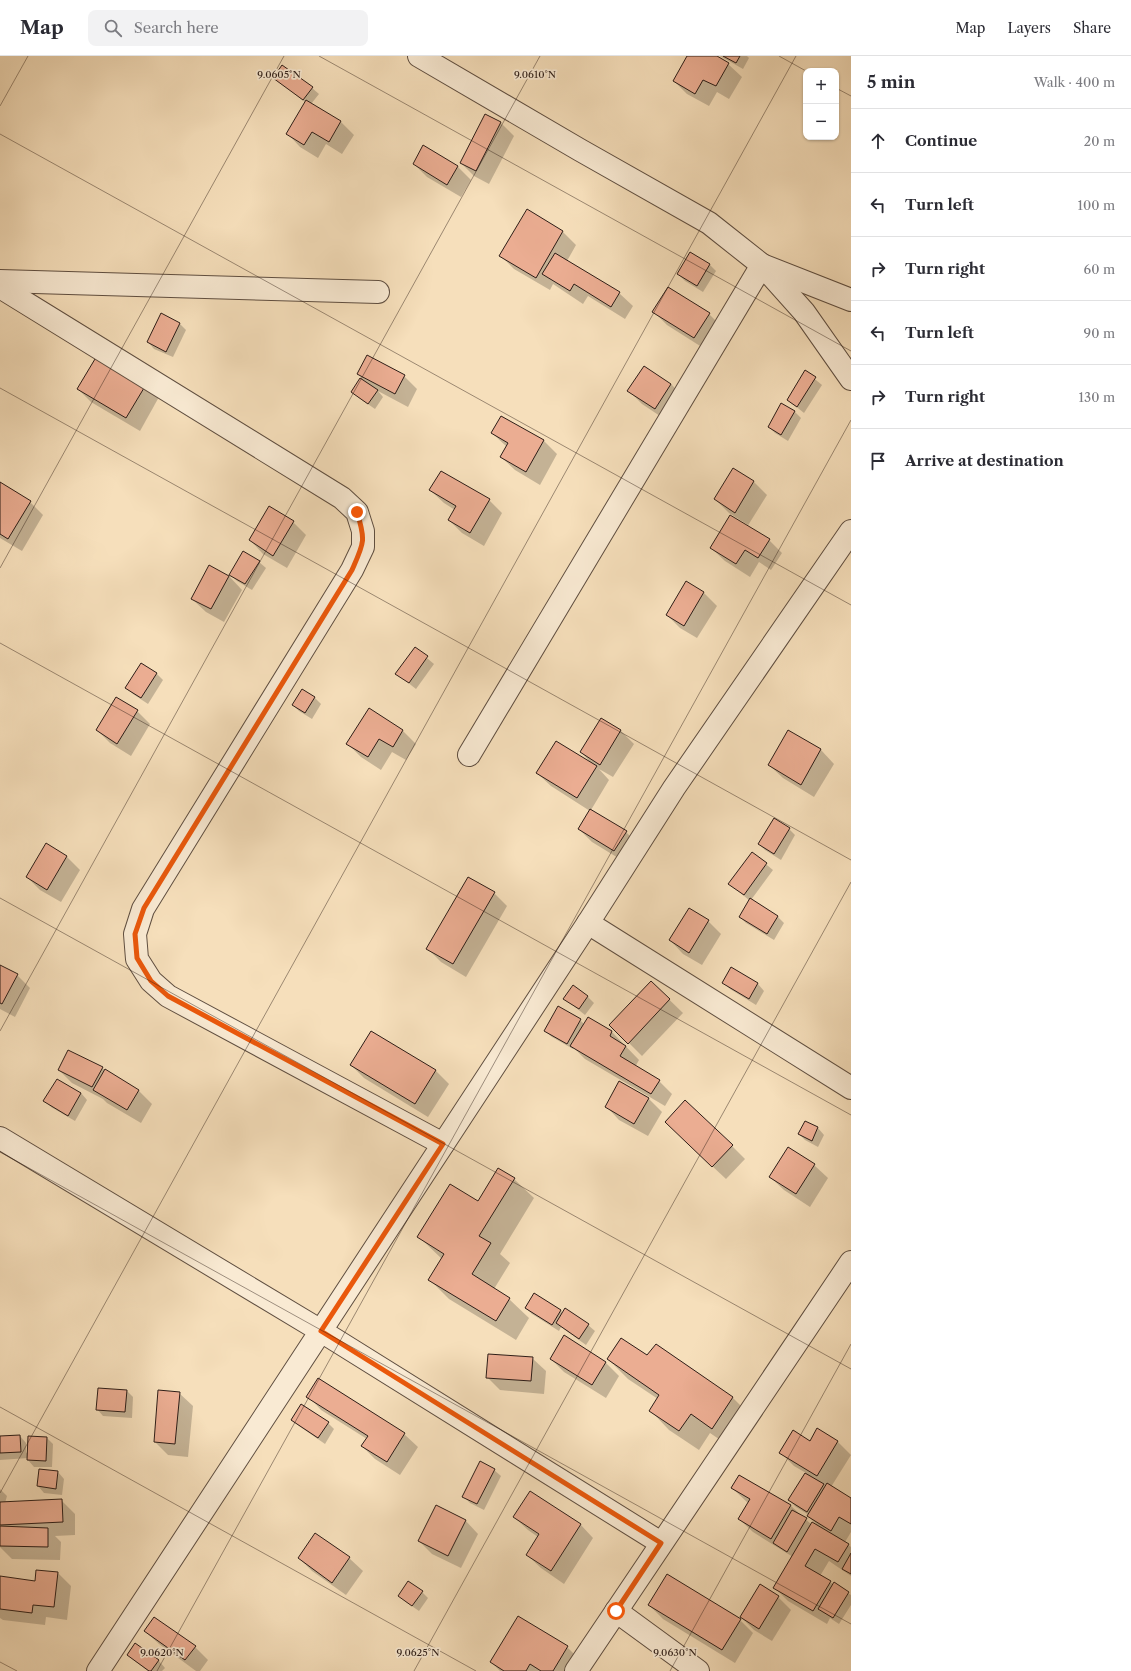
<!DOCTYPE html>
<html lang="en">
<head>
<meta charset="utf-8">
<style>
  body { margin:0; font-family:"Libre Caslon Text",serif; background:#f2f2f3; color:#2b2b33 }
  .controls { position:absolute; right:12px; top:12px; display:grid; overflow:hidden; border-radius:8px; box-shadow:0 1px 3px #0004 }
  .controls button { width:36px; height:36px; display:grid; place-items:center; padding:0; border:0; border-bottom:1px solid #e1e1e2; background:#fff; color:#2b2b33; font:20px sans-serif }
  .stop { position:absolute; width:12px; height:12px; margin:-9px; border:3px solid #ea580c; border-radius:50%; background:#fff }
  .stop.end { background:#ea580c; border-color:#fff; box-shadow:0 1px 4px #0008 }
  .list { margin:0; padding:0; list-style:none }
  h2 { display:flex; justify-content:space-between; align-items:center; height:52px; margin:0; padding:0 16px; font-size:17px }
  h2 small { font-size:13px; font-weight:400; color:#7c7c81 }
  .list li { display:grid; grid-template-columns:26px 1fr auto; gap:12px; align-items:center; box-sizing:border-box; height:64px; padding:0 16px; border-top:1px solid #e1e1e2 }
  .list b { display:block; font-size:15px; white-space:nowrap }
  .list em { font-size:13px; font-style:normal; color:#7c7c81 }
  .icon { flex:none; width:22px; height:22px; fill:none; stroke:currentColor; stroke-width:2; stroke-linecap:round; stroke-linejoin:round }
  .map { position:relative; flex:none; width:851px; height:1615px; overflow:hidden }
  header { display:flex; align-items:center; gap:24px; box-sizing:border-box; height:56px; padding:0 20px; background:#fff; border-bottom:1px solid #e1e1e2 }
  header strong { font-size:19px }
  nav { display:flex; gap:22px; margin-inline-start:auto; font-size:14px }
  .search { width:280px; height:36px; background:#f2f2f3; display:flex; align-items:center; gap:10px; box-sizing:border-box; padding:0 14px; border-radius:8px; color:#7c7c81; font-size:15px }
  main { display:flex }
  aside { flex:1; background:#fff }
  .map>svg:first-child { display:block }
  .shadow { fill:#0003 }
  .building { fill:#ebad92; stroke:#2d1d17 }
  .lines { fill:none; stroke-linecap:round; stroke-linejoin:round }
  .minor-casing { stroke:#5f4e40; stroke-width:24 }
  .minor { stroke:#f9ead3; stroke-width:22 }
  .route { stroke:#ea580c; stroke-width:5 }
  .ticks { fill:none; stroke:#2d1d17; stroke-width:1; stroke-opacity:0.45 }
  .ticks-label { font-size:10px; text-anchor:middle; fill:#2d1d17; stroke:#f9ead3; stroke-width:3.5; stroke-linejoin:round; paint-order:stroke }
</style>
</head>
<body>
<header>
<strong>Map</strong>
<div class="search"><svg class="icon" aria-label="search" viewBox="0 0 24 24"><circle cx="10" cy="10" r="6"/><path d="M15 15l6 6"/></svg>Search here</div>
<nav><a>Map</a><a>Layers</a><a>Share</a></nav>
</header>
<main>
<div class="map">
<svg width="851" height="1615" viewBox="0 0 851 1615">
  <rect width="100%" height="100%" fill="#f6dfbb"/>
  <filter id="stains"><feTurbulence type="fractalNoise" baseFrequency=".005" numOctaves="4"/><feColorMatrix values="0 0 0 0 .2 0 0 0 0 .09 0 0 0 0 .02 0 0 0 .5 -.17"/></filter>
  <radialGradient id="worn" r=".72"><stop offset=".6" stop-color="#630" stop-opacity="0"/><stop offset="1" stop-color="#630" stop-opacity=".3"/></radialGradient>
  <g class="shadow">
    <polygon points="689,0 715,0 728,8 742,21 729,43 717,36 709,50 687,38 674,25"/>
    <polygon points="720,0 747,0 749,2 743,13"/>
    <polygon points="274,21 312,32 319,38 311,48 341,66 354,79 342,98 326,88 318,102 300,91 287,77 306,47"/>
    <polygon points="486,60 501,67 514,80 489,128 474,120 461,107"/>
    <polygon points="424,91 458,111 471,124 461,141 427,121 414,108"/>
    <polygon points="527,155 563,176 576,189 567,205 619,237 633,250 625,263 588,240 583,248 553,228 550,234 514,213 500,199"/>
    <polygon points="691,197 710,209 716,215 703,236 685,225 678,218"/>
    <polygon points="654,256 709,258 722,271 708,295 667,269"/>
    <polygon points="180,268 186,274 173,301 154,293 148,286"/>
    <polygon points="98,299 159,341 140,375 91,346 78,333"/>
    <polygon points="805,315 822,329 804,357 788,344"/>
    <polygon points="358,318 404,320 417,333 408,351 378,335 383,341 375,353 359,342 352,336 362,322"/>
    <polygon points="671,328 684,342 669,366 642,348 629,335"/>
    <polygon points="782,348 795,356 801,362 788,385 775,377 769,371"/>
    <polygon points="502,361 544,385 557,398 540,429 515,414 501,401 507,391 492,377"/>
    <polygon points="734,413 754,426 767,439 747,471 769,484 782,497 771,514 759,506 750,521 725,505 711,492 748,469 729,457 715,443"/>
    <polygon points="0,428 30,446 43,459 22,495 0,482"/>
    <polygon points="430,434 489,444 502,457 484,490 462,477 449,464 455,454 444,447"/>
    <polygon points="293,466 306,479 287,512 263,498 250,484"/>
    <polygon points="259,506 266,512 252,534 237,525 230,518"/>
    <polygon points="229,520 242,534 224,566 206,556 192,543"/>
    <polygon points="703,536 717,550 697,582 680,572 667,559"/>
    <polygon points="415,592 434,608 416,633 397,618"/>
    <polygon points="141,609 157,618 163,624 148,648 133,638 127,632"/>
    <polygon points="302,634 315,642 321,648 312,663 299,655 293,649"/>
    <polygon points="369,653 403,675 416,688 406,704 392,696 381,714 361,701 348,688"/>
    <polygon points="137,655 150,668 131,700 110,687 97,674"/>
    <polygon points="602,663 621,675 634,688 613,721 599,713 609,724 591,754 626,776 639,789 628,808 592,786 579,773 590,755 551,730 537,717 591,707 581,696"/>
    <polygon points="789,676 821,694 834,708 814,741 783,722 769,709"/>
    <polygon points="789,773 795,779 781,804 765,794 759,788"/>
    <polygon points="46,789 67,801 80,814 61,846 40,834 27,821"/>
    <polygon points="752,797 773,814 751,844 778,861 784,867 774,884 746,867 740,861 750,845 730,828"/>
    <polygon points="494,837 507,850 466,921 441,906 428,893"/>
    <polygon points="708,865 721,878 702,909 683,898 670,884"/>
    <polygon points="0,910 17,919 30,932 15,961 0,953"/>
    <polygon points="731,913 758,928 764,935 756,949 730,933 723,926"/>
    <polygon points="651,926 683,957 642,1000 611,969"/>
    <polygon points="587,940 594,947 585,959 565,943"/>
    <polygon points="588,962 612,976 639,1004 635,1011 659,1025 672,1038 665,1050 585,1003 574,992 573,993 552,981 545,975 580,964 584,968"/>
    <polygon points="351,1009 435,1014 449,1028 428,1061 364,1022"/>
    <polygon points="102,1012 139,1035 152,1048 141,1067 107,1047 103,1043 72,1027 59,1014"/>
    <polygon points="57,1024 81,1037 87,1044 75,1065 51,1051 45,1045"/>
    <polygon points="620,1026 649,1043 662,1056 648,1080 619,1064 606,1050"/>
    <polygon points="805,1066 818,1072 824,1079 818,1091 805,1084 799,1078"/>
    <polygon points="679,1079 732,1090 745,1103 726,1123"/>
    <polygon points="814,1109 828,1122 810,1151 784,1134 770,1121"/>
    <polygon points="498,1113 514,1123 534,1142 500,1198 510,1207 494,1233 509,1243 529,1262 516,1284 449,1243 430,1224 442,1203 419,1181 478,1146"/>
    <polygon points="526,1252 560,1254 563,1257 588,1269 595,1275 586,1289 561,1271 559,1275 532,1258"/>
    <polygon points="565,1281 606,1307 619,1320 606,1342 564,1316 551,1303"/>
    <polygon points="656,1289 733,1342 752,1361 732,1392 710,1377 699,1394 669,1374 650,1354 658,1343 628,1323 608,1303 648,1301"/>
    <polygon points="532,1302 546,1315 544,1338 500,1334 487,1321"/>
    <polygon points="127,1335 133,1341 132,1362 103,1360 97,1353"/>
    <polygon points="179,1337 193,1350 188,1401 168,1399 155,1386"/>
    <polygon points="308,1340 404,1378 418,1391 400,1419 375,1403 362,1390 367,1383 321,1354"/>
    <polygon points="292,1364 328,1367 334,1373 325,1388 299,1370"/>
    <polygon points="20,1380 26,1387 26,1397 47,1382 53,1388 52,1411 34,1411 28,1404 28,1402 0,1404 0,1381"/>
    <polygon points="837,1385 851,1399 831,1431 851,1443 851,1476 845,1486 851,1491 851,1520 829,1505 820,1520 851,1539 851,1549 839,1568 830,1562 827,1568 788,1545 775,1532 793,1501 753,1476 739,1463 748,1447 732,1432 740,1420 791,1450 812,1469 818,1470 808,1460 809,1459 796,1451 789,1444 806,1417 794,1410 781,1397 810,1386"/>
    <polygon points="494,1414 501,1420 484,1454 470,1447 463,1440"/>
    <polygon points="58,1416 64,1423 62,1439 44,1437 38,1430"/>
    <polygon points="0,1433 7,1440 5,1447 61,1444 75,1458 75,1479 55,1480 61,1486 60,1504 12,1503 0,1491"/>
    <polygon points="514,1461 580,1468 593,1482 564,1528 541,1512 527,1499 538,1481 528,1474"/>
    <polygon points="465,1464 478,1478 461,1512 432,1498 419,1485"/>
    <polygon points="315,1478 349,1502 363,1515 346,1539 312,1515 299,1502"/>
    <polygon points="58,1517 71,1530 67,1564 46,1561 45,1569 3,1564 0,1562 0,1521 36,1526"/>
    <polygon points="422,1536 428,1542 419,1555 406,1546 399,1540"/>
    <polygon points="778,1541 791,1554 772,1585 754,1574 741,1561"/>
    <polygon points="649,1549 740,1564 753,1577 735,1607 663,1563"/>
    <polygon points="145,1575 195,1591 208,1604 200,1615 196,1615 159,1588"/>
    <polygon points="136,1588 159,1605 165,1612 162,1615 148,1615 135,1605 128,1599"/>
    <polygon points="567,1591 580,1604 574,1615 500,1615 491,1606"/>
  </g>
  <g class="building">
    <polygon points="687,0 717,0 729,7 716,30 703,24 695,38 673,25"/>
    <polygon points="723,0 740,0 736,7"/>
    <polygon points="282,9 313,31 303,44 273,22"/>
    <polygon points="306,44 341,65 329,86 312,76 304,89 286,78"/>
    <polygon points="485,58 501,66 476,115 460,107"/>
    <polygon points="423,89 458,110 447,129 413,108"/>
    <polygon points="527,153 563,175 536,222 499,200"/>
    <polygon points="690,196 710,208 697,230 677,218"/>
    <polygon points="555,197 620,236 611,251 574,228 570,235 542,218"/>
    <polygon points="668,231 710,257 694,282 652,256"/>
    <polygon points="161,257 180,267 166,296 147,286"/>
    <polygon points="98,298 147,327 126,362 77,333"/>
    <polygon points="367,299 405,319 395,338 357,318"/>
    <polygon points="644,310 671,328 655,353 627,335"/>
    <polygon points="805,314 816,321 797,351 787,344"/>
    <polygon points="360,322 378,334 368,348 351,336"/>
    <polygon points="781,347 795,355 781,379 768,371"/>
    <polygon points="501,360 544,384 526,416 500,401 508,387 491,377"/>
    <polygon points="733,412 754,425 735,457 714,443"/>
    <polygon points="441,415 490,443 470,477 448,464 456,450 429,434"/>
    <polygon points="0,426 31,445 8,483 0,478"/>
    <polygon points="269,450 294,465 273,500 249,484"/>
    <polygon points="730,459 770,483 758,502 745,494 736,508 710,492"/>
    <polygon points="243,495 260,505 245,528 229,519"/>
    <polygon points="209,509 229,520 211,553 191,543"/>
    <polygon points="686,525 704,536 684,570 666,559"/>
    <polygon points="415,591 428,600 409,627 395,618"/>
    <polygon points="141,607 157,617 141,642 125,632"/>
    <polygon points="302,633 315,641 305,657 292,649"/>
    <polygon points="116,641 138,654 117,688 96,674"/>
    <polygon points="369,652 403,674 393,691 379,683 368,701 346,688"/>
    <polygon points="601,662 621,674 600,709 580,696"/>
    <polygon points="788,674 821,693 801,729 768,709"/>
    <polygon points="556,685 597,710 577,742 536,717"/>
    <polygon points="590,753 627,775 614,795 578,773"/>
    <polygon points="774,762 790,772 774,798 758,788"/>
    <polygon points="46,787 67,800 47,834 26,821"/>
    <polygon points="752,796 767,807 744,839 728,828"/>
    <polygon points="468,821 495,836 453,908 426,893"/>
    <polygon points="750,842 778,860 767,878 739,861"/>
    <polygon points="689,852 709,864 689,897 669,884"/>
    <polygon points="0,909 18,918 2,948 0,947"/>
    <polygon points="731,911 758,927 749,943 722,927"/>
    <polygon points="651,925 670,943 628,988 609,969"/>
    <polygon points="573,929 588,940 579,953 563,943"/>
    <polygon points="558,950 581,963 567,988 544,975"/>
    <polygon points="588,961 612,975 610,980 626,990 620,1000 660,1024 651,1038 570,990"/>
    <polygon points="371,975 436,1014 415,1048 350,1009"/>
    <polygon points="68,994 103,1011 92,1031 58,1014"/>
    <polygon points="105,1013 139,1034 127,1054 93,1034"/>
    <polygon points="57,1023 81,1037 68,1060 43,1045"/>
    <polygon points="619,1025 649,1042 634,1068 605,1051"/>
    <polygon points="685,1044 733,1089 712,1111 665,1066"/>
    <polygon points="805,1065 818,1071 812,1085 798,1078"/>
    <polygon points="788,1091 815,1108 796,1138 769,1121"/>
    <polygon points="498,1112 515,1122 479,1180 491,1187 472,1218 510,1242 496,1265 428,1224 444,1198 417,1181 450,1128 478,1145"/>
    <polygon points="534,1237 561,1254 552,1269 525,1252"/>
    <polygon points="565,1252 589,1268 579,1283 556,1267"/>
    <polygon points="564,1279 606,1306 592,1329 550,1303"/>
    <polygon points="621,1282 647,1299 656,1288 733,1341 712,1373 691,1358 679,1375 649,1355 659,1339 607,1303"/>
    <polygon points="488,1298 533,1301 531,1325 486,1322"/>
    <polygon points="318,1322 405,1377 387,1406 361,1390 368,1380 306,1341"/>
    <polygon points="98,1332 127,1334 125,1356 96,1354"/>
    <polygon points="158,1334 180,1336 175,1388 154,1386"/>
    <polygon points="301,1348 329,1366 318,1382 291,1364"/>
    <polygon points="817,1372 838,1385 817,1420 779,1397 793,1374 810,1385"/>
    <polygon points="20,1379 21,1396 0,1397 0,1380"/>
    <polygon points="28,1380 47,1381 46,1405 27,1404"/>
    <polygon points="480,1405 495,1413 477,1448 462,1441"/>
    <polygon points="39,1413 58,1415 56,1433 37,1430"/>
    <polygon points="805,1417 824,1428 807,1456 788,1444"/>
    <polygon points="739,1419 791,1449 771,1483 738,1463 750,1443 731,1432"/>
    <polygon points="827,1427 851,1442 851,1468 839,1461 831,1475 807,1460"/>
    <polygon points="530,1435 581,1468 551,1515 526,1499 539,1478 513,1461"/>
    <polygon points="62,1443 63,1466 0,1469 0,1446"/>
    <polygon points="436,1449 466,1464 448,1500 418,1485"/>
    <polygon points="792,1454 807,1462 787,1496 773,1487"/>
    <polygon points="812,1466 849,1488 838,1506 815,1493 805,1510 831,1525 813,1555 773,1532"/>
    <polygon points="0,1470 48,1472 48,1491 0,1490"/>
    <polygon points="315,1477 350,1501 332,1527 298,1502"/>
    <polygon points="851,1497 851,1518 842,1513"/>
    <polygon points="36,1514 58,1516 54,1551 33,1549 32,1557 0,1553 0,1520 35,1525"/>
    <polygon points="667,1518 741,1563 722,1594 648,1549"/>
    <polygon points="408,1525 423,1535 412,1550 398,1540"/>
    <polygon points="834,1526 849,1536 833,1562 818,1553"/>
    <polygon points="760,1528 779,1540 759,1573 740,1561"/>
    <polygon points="518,1560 568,1590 553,1615 541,1615 530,1608 526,1615 504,1615 490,1606"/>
    <polygon points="154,1561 196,1590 185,1604 144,1575"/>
    <polygon points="135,1587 159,1604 151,1615 149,1615 127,1599"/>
  </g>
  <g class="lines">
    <defs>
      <g id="minor">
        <polyline points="419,0 580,94 709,167 762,209 804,256 851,323"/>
        <polyline points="0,225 378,236"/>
        <polyline points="0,231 342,442 357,456 363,475 363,491 352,514 143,853 135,878 137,903 151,925 168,940 443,1088"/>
        <polyline points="469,699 762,209 851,244"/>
        <polyline points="588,867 851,1032"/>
        <polyline points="0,1082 321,1275 661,1487"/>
        <polyline points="616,1555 698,1615"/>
        <polyline points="98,1615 588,867 674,732 851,475"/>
        <polyline points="576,1615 851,1206"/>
      </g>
    </defs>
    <use href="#minor" class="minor-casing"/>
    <use href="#minor" class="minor"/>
  </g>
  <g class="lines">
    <path class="route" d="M357,456C366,485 364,487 352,514L144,852L135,878L137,902L151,925L168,940L443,1088L321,1275L661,1487L616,1555"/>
  </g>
  <path class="ticks" d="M319,0L851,295M779,0L806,15M836,32L851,40M0,50L28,0M0,78L851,549M0,332L851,804M0,512L284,0M0,587L851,1059M0,842L851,1313M0,975L540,0M0,1096L851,1568M0,1351L476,1615M0,1437L796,0M0,1606L17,1615M157,1615L851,364M414,1615L851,826M670,1615L851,1288"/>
  <g class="ticks-label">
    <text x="279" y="22">9.0605°N</text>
    <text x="535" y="22">9.0610°N</text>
    <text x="162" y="1600">9.0620°N</text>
    <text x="418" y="1600">9.0625°N</text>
    <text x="675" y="1600">9.0630°N</text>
  </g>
  <rect width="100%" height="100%" filter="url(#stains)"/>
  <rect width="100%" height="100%" fill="url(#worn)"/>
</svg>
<div class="controls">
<button>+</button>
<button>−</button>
</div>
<div class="stop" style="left:616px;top:1555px"></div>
<div class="stop end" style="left:357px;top:456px"></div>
</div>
<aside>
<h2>5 min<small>Walk · 400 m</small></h2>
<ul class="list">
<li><svg class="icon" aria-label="ahead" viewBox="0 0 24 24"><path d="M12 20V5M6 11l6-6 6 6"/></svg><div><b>Continue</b></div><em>20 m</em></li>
<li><svg class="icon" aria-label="left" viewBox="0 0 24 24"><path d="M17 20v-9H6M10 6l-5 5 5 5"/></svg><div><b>Turn left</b></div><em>100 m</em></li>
<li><svg class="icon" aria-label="right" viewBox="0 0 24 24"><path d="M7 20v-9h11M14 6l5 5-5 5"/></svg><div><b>Turn right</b></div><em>60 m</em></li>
<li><svg class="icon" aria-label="left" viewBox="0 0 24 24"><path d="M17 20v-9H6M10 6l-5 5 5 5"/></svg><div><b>Turn left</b></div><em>90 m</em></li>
<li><svg class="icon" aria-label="right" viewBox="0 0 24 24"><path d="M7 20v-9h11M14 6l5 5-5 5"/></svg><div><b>Turn right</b></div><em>130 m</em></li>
<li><svg class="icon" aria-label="arrive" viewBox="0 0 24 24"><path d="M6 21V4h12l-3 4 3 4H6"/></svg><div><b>Arrive at destination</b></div></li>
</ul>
</aside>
</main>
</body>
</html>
